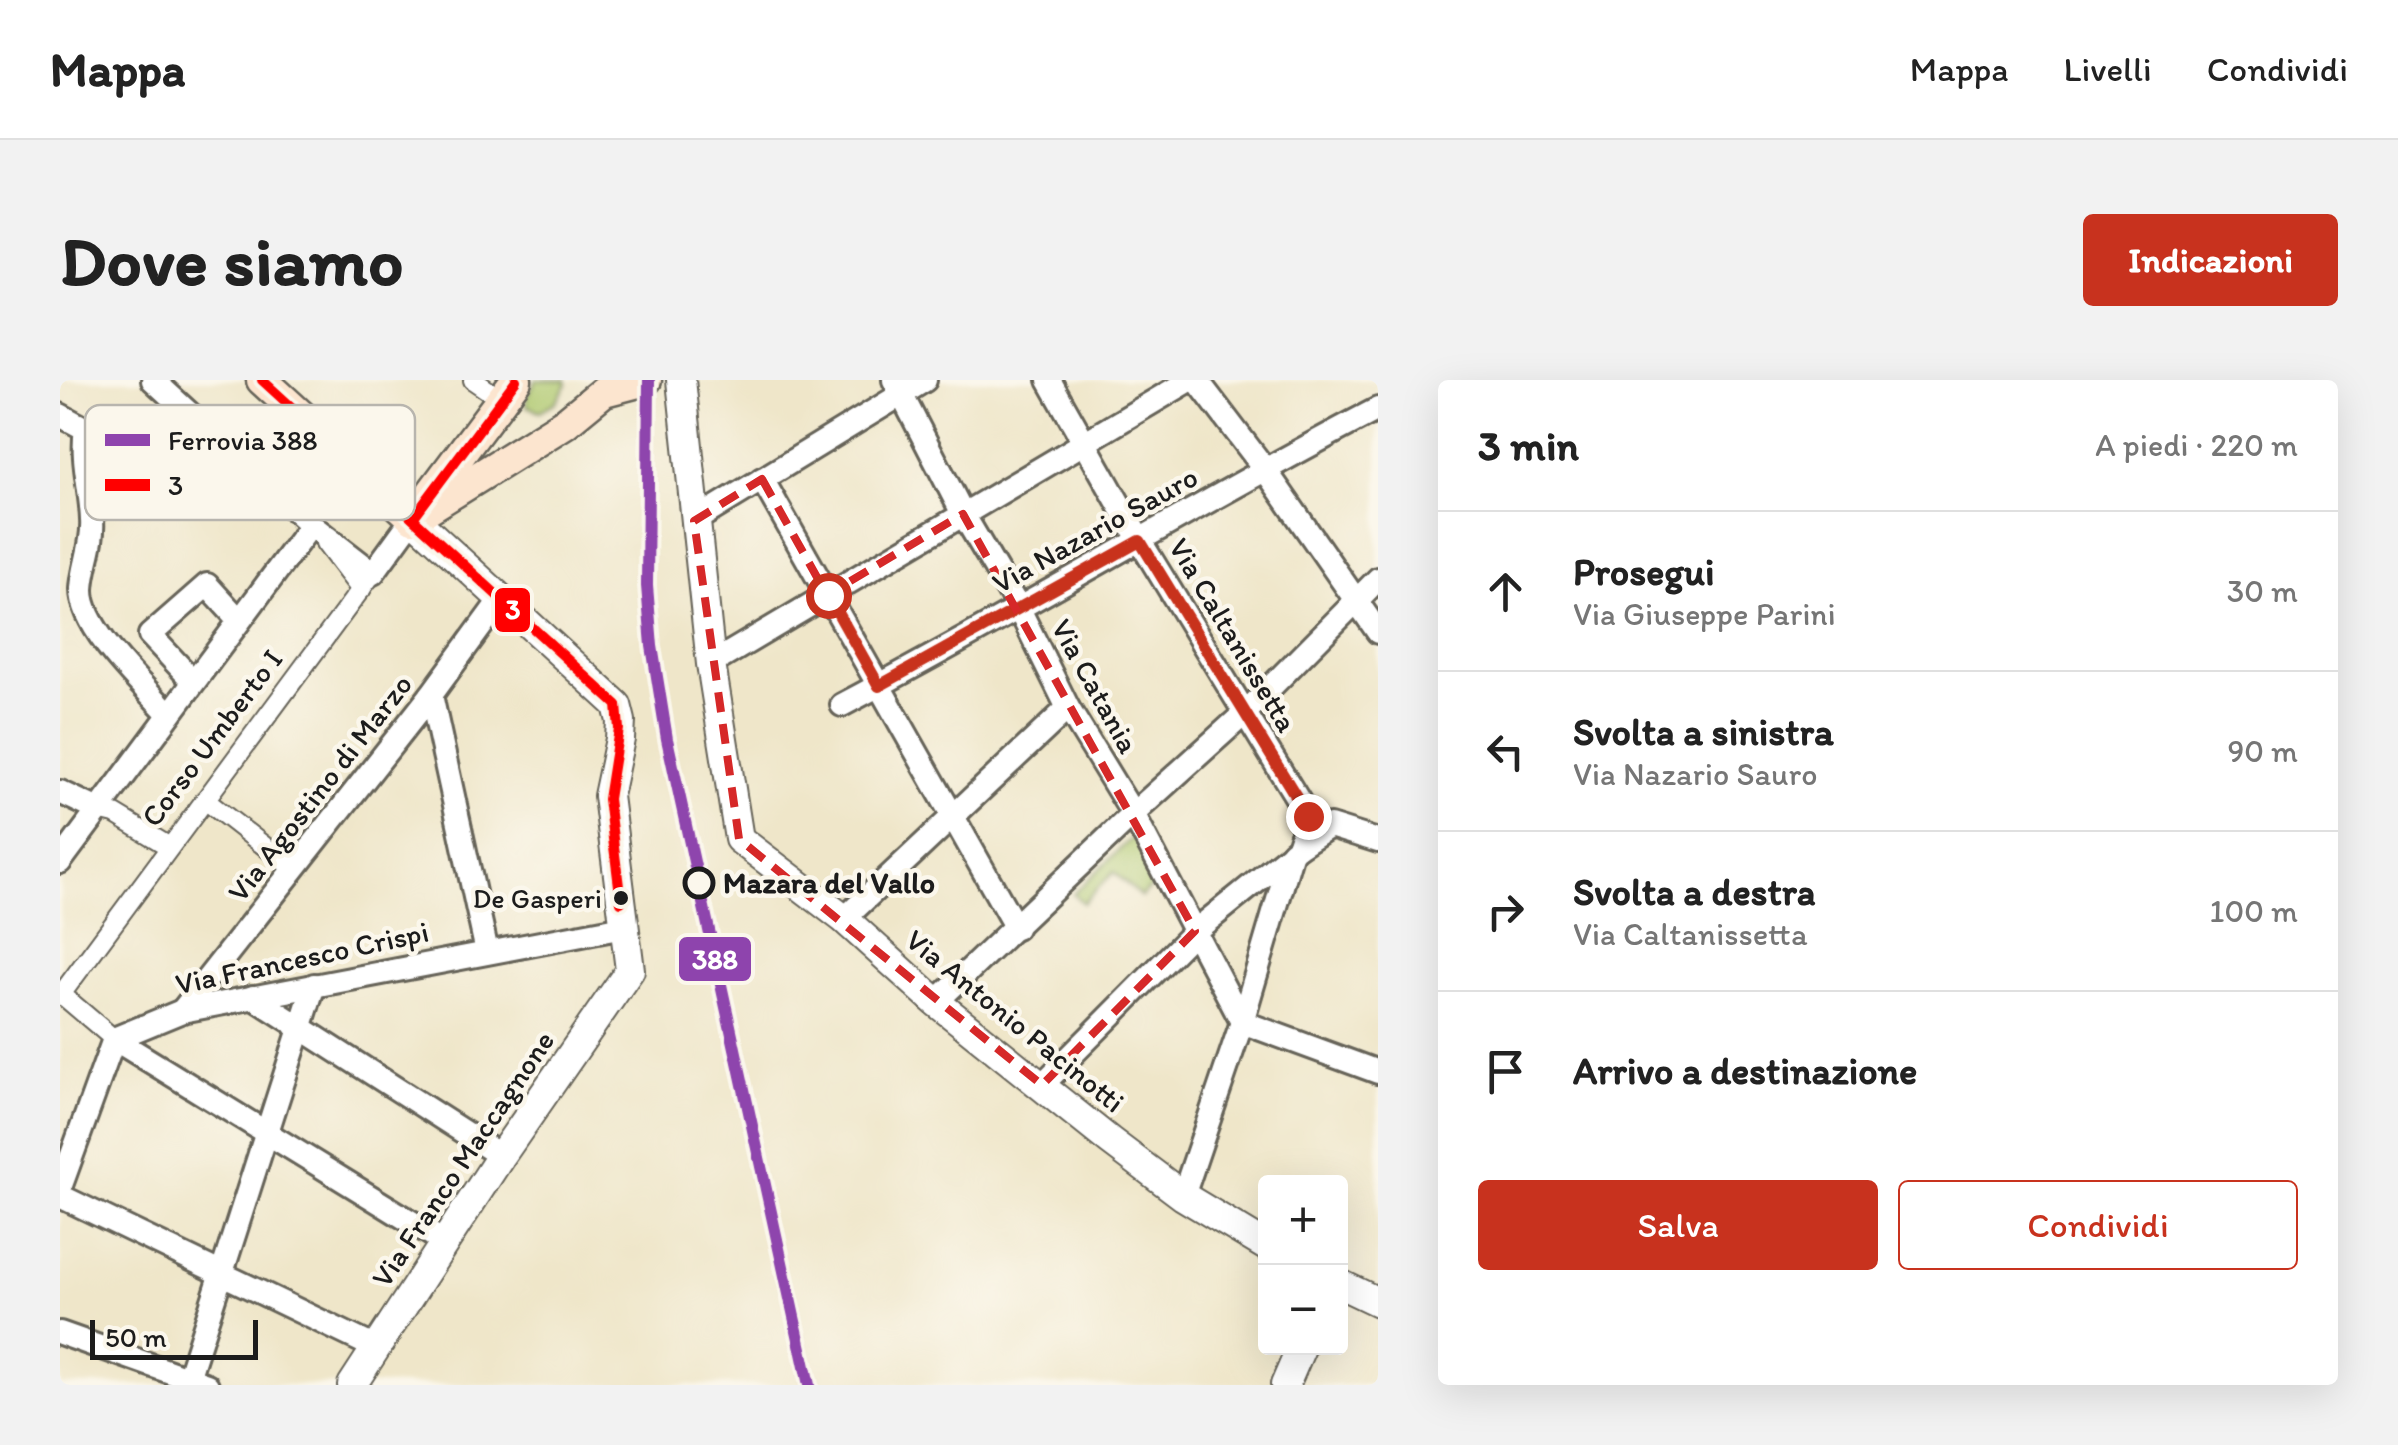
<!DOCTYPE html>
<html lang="it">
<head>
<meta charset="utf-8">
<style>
  body { margin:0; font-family:Itim,sans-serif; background:#f2f2f2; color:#222 }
  .controls { position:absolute; right:30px; bottom:30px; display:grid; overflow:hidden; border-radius:10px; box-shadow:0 10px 40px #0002 }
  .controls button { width:90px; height:90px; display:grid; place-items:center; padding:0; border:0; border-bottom:2px solid #e0e0e0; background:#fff; color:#222; font:50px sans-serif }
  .scale { position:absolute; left:30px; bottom:25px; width:168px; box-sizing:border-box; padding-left:10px; border:5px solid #1c1c1c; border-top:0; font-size:28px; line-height:35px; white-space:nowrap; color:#1c1c1c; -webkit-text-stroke:8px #fbf7ec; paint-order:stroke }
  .stop { position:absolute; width:30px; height:30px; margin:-22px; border:8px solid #c8321e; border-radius:50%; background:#fff }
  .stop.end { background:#c8321e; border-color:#fff; box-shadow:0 2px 10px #0008 }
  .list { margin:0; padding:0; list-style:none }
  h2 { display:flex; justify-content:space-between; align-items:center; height:130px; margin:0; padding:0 40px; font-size:42px }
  h2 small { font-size:32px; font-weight:400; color:#767676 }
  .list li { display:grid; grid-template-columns:65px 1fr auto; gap:30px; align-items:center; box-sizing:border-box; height:160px; padding:0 40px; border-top:2px solid #e0e0e0 }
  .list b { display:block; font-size:38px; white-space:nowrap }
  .list p { margin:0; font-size:32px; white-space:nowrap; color:#767676 }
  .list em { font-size:32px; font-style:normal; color:#767676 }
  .actions { display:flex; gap:20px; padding:30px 40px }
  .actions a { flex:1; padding:22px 0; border:2px solid #c8321e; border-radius:10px; text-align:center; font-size:35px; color:#c8321e }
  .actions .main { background:#c8321e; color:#fff }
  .icon { flex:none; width:55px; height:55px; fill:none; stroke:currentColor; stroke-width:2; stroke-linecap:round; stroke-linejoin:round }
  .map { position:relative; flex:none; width:1318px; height:1005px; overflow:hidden; border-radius:10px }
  header { display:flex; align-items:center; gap:60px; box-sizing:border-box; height:140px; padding:0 50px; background:#fff; border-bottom:2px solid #e0e0e0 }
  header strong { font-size:48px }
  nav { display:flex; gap:55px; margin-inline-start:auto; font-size:35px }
  .intro { display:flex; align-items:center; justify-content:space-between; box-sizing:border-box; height:240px; padding:0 60px }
  h1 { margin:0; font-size:70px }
  .button { padding:25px 45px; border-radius:10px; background:#c8321e; color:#fff; font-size:35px; font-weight:700 }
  main { display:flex; gap:60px; padding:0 60px }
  aside { flex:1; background:#fff; border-radius:10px; box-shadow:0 10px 40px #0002 }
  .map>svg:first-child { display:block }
  .green { fill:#aec86d; stroke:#657244; stroke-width:2.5 }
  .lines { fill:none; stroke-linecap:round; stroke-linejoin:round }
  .pedestrian-casing { stroke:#666359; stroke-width:22 }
  .minor-casing { stroke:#666359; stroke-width:28 }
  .tertiary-casing { stroke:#666359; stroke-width:32 }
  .secondary-casing { stroke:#666359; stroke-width:35 }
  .pedestrian { stroke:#fff; stroke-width:18 }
  .minor { stroke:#fff; stroke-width:22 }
  .tertiary { stroke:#fff; stroke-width:28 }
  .secondary { stroke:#fce5cf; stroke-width:30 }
  .bus-1-casing { stroke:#fbf7ec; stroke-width:18 }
  .bus-1 { stroke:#f00; stroke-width:10 }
  .rail-1-casing { stroke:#fbf7ec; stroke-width:20 }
  .rail-1 { stroke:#8e44ad; stroke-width:12 }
  .route { stroke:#c8321e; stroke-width:12 }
  .marked { fill:none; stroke:#d62828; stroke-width:8; stroke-dasharray:20 12; stroke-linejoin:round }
  .stop-dot { fill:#fbf7ec; stroke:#1c1c1c; stroke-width:5 }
  .bus-dot { fill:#1c1c1c; stroke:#fbf7ec; stroke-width:4 }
  .labels { text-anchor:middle; stroke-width:9; stroke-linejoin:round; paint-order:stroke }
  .bus-label { font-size:28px; fill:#1c1c1c; stroke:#fbf7ec; text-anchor:end }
  .street-label { font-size:30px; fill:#1c1c1c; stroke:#fbf7ec }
  .stop-label { font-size:30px; font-weight:bold; fill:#1c1c1c; stroke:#fbf7ec; text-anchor:start }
  .key { fill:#fbf7ec; stroke:#b8b5ae; stroke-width:2.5 }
  .key-label { font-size:28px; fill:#1c1c1c }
  .line-badge { stroke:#fbf7ec; stroke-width:4 }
  .badge-label { font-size:28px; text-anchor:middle; font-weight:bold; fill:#fff }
</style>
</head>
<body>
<header>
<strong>Mappa</strong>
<nav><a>Mappa</a><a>Livelli</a><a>Condividi</a></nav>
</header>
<div class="intro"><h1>Dove siamo</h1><a class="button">Indicazioni</a></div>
<main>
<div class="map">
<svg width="1318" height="1005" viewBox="0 0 1318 1005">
  <rect width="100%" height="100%" fill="#fbf7ec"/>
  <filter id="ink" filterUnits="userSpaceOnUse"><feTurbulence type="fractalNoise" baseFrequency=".01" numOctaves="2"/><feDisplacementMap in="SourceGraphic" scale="20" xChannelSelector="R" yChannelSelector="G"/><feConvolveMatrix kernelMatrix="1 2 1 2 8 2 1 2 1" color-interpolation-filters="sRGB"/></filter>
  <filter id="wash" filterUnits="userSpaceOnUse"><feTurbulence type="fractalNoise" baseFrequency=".0048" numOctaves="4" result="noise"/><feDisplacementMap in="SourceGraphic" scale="40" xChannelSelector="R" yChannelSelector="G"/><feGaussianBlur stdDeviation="2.25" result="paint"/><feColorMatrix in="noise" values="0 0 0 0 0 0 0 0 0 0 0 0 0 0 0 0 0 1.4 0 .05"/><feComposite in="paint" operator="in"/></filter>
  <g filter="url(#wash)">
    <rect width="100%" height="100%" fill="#efe6c9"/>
    <g class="green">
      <polygon points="476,0 506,0 507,4 496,22 480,31 467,26 466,17"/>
      <polygon points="1075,455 1098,501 1081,517 1054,492 1023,523 1013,514"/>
    </g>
  </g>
  <g filter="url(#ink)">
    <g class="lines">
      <defs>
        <g id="pedestrian">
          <polyline points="413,0 442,20"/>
          <polyline points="265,163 301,210"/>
          <polyline points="145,420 234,489"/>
          <polyline points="38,430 55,434 108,466"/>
          <polyline points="1,614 54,659"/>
          <polyline points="0,616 313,193"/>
        </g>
        <g id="minor">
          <polyline points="93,0 251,145 313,193 353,138"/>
          <polyline points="834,0 903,134 958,227 1008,328 1073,434 1182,642 1318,692"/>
          <polyline points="989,0 1080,161 1248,436"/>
          <polyline points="1137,0 1204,88 1318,252"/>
          <path d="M0,35L26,49C21,80 31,108 32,140C34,164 23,186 22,209C21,249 83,305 109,334"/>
          <polyline points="702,99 956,548"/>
          <polyline points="634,141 865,0"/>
          <polyline points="651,284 1130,0"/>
          <polyline points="133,301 90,255 147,205 179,240"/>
          <polyline points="371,315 427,572"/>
          <path d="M782,325C963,230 1137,123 1318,29"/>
          <polyline points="0,412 38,430"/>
          <polyline points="1238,467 1270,446 1318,461"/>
          <polyline points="0,482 251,145"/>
          <polyline points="784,539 1008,328"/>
          <polyline points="193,617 441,776"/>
          <polyline points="876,622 1073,434 1186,332 1318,199"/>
          <polyline points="122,631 371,315 441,219"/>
          <polyline points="54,659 122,631 564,547"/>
          <polyline points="54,659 384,862"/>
          <polyline points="982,705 1135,551 1232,473"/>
          <polyline points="0,808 54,659"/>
          <polyline points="0,816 316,968"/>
          <polyline points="1123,816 1182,642 1232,472 1238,467 1248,436"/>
          <polyline points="0,953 147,1005"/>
          <polyline points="126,1005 254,605"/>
        </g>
        <g id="tertiary">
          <polyline points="621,0 651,284 679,459 784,539 876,622 1050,761 1123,816 1206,866"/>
          <polyline points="1280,904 1318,922"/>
          <polyline points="292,1005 441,776 570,590 548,416 560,359 561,341 557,325 353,138"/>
          <polyline points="1225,1005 1241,968"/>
        </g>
        <g id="secondary">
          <polyline points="202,0 353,138"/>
          <polyline points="364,123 456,0"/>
          <polyline points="353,138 505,43 544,11 586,0"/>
        </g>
      </defs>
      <use href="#pedestrian" class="pedestrian-casing"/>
      <use href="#minor" class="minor-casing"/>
      <use href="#tertiary" class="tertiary-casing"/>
      <use href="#secondary" class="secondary-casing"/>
      <use href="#pedestrian" class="pedestrian"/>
      <use href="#minor" class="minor"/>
      <use href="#tertiary" class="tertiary"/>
      <use href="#secondary" class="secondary"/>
      <defs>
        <g id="bus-1">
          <polyline points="202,0 557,325 559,349 548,419 561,522"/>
          <polyline points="353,138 456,0"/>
        </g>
      </defs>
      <use href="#bus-1" class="bus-1-casing"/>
      <use href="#bus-1" class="bus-1"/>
      <defs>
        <polyline id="rail-1" points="589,0 587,206 592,266 607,359 749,1005"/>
      </defs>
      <use href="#rail-1" class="rail-1-casing"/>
      <use href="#rail-1" class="rail-1"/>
    </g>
  </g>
  <g class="lines" filter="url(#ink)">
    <polyline class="route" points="768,215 819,306 1080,161 1248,436"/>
  </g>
  <path class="marked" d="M702,99L767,215L903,134L1135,551L982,705L679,459L634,141Z"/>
  <circle class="stop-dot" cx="639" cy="503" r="14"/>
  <circle class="bus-dot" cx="561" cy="518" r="9"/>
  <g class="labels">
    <g class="bus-label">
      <text x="542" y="528">De Gasperi</text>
    </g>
    <g class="street-label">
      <text transform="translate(1035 150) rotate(-29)" y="10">Via Nazario Sauro</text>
      <text transform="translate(1173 255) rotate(59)" y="10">Via Caltanissetta</text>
      <text transform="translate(1035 306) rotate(61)" y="10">Via Catania</text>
      <text transform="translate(152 358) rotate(-53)" y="10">Corso Umberto I</text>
      <text transform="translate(260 408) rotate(-52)" y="10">Via Agostino di Marzo</text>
      <text transform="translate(242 578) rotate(-12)" y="10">Via Francesco Crispi</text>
      <text transform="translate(955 641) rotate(39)" y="10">Via Antonio Pacinotti</text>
      <text transform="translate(403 779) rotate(-56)" y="10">Via Franco Maccagnone</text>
    </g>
    <g class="stop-label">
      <text x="663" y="513">Mazara del Vallo</text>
    </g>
  </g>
  <rect x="25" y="25" width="330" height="115" rx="15" class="key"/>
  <rect x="45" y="54" width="45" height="12" fill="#8e44ad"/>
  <rect x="45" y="99" width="45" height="12" fill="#f00"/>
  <g class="key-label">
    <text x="108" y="70">Ferrovia 388</text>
    <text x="108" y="115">3</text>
  </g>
  <g class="line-badge">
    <rect x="433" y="206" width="39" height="48" rx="10" fill="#f00"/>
    <rect x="617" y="555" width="76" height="48" rx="10" fill="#8e44ad"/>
  </g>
  <g class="badge-label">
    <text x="453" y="239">3</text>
    <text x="655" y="589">388</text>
  </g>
</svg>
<div class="controls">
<button>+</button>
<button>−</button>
</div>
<div class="scale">50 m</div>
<div class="stop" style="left:768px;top:215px"></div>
<div class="stop end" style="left:1248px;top:436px"></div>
</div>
<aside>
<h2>3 min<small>A piedi · 220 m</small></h2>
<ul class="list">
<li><svg class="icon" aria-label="ahead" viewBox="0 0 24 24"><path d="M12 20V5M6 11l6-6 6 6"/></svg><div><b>Prosegui</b><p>Via Giuseppe Parini</p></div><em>30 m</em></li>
<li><svg class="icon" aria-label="left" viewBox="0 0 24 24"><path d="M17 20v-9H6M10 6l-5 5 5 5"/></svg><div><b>Svolta a sinistra</b><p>Via Nazario Sauro</p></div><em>90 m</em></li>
<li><svg class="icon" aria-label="right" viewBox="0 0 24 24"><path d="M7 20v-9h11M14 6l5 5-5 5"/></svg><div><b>Svolta a destra</b><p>Via Caltanissetta</p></div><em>100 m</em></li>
<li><svg class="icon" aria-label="arrive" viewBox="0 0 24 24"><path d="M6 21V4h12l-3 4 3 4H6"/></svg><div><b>Arrivo a destinazione</b></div></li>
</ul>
<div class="actions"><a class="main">Salva</a><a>Condividi</a></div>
</aside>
</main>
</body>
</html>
